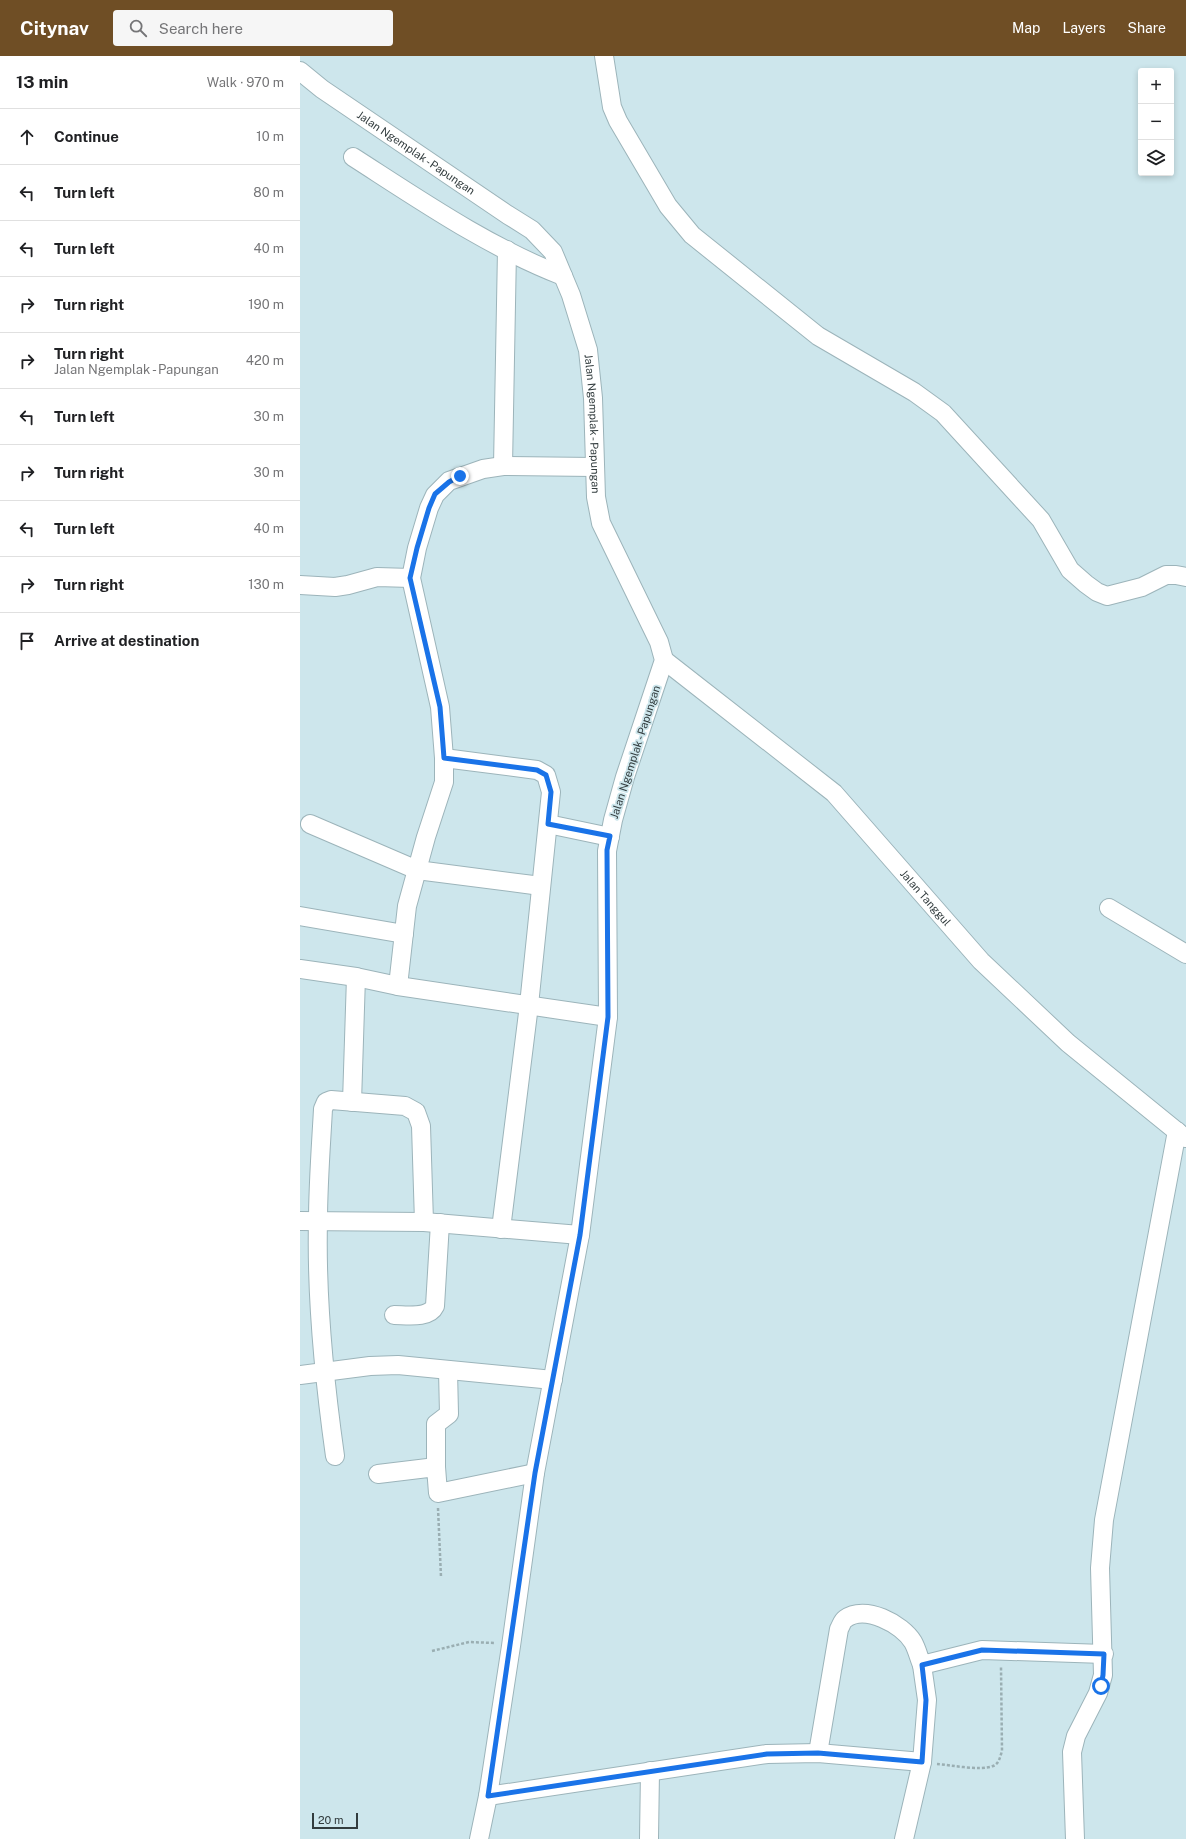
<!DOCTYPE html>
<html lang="en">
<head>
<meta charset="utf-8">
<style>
  body { margin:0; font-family:"Public Sans",sans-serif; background:#f6f6f6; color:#202124 }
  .controls { position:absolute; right:12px; top:12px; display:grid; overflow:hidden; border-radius:4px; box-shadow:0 2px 6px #0003 }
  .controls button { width:36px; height:36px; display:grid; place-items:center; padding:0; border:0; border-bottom:1px solid #e0e0e0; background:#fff; color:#202124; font:20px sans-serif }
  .scale { position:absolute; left:12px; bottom:10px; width:46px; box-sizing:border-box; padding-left:4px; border:2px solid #323c3e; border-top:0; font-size:11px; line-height:14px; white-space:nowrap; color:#323c3e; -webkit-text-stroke:3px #cde6ec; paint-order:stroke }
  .stop { position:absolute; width:12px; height:12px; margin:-9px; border:3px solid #1a73e8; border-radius:50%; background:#fff }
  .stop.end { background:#1a73e8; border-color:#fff; box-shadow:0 1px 4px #0008 }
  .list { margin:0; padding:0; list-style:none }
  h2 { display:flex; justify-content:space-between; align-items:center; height:52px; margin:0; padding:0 16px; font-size:17px }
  h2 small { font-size:13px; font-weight:400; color:#757577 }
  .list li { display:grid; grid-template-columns:26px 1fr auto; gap:12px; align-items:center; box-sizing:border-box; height:56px; padding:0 16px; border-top:1px solid #e0e0e0 }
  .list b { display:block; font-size:15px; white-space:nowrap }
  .list p { margin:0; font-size:13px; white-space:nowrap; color:#757577 }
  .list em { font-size:13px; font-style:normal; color:#757577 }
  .icon { flex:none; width:22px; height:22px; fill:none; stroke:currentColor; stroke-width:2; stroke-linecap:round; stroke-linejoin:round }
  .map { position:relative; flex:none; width:886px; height:1783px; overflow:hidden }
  header { display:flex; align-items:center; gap:24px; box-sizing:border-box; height:56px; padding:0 20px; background:#6f4e25; color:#fff }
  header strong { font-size:19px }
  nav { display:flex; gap:22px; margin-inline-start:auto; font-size:14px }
  .search { width:280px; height:36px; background:#f6f6f6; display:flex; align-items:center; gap:10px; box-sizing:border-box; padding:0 14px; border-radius:4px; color:#757577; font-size:15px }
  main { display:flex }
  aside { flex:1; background:#fff }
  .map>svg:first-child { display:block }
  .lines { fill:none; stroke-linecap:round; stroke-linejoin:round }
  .street-casing { stroke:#9cb4ba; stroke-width:20 }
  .path { stroke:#9aaeb2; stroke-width:2.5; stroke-dasharray:3 2; stroke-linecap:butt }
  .street { stroke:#fff; stroke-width:18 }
  .route { stroke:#1a73e8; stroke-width:5 }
  .labels { text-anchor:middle; stroke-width:3.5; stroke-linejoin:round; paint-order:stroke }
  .street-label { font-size:11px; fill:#323c3e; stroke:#cde6ec }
</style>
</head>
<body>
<header>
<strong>Citynav</strong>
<div class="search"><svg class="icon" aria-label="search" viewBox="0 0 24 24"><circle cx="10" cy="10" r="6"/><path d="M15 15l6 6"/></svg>Search here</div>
<nav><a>Map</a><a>Layers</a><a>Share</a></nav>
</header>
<main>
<aside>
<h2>13 min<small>Walk · 970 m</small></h2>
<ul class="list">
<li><svg class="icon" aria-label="ahead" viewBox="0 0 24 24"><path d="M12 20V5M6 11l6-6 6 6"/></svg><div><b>Continue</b></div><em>10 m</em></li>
<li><svg class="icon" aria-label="left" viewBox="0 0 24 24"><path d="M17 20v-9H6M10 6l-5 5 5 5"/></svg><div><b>Turn left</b></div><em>80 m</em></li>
<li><svg class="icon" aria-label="left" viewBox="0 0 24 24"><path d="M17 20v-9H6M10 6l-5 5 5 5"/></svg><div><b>Turn left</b></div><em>40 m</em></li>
<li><svg class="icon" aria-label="right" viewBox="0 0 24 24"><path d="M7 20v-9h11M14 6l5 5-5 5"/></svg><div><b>Turn right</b></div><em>190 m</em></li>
<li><svg class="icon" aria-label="right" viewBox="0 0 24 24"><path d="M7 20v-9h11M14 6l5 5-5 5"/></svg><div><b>Turn right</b><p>Jalan Ngemplak - Papungan</p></div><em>420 m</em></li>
<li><svg class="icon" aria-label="left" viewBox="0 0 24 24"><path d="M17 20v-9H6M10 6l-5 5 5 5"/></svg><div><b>Turn left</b></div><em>30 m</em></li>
<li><svg class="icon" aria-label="right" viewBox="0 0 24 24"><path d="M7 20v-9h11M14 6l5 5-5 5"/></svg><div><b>Turn right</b></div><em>30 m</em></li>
<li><svg class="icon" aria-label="left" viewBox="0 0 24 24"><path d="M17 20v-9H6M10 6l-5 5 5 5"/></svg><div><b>Turn left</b></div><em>40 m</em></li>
<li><svg class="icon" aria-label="right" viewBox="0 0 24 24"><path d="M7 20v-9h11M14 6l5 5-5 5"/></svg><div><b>Turn right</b></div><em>130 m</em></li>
<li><svg class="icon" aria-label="arrive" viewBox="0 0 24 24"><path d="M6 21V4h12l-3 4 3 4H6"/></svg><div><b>Arrive at destination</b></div></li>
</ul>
</aside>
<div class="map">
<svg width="886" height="1783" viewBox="0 0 886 1783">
  <rect width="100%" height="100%" fill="#cde6ec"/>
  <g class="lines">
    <defs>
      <g id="street">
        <polyline points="304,0 312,51 318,65 368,150 392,179 518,280 614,336 643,357 741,464 770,514 786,528 797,536 807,540 842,531 866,519 876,519 886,521"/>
        <path id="s1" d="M0,15L22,33L208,159L232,174L253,196L271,239L288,294L293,342L296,441L301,467L359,586L364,604L325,721L313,764L307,795L308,961L280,1179L235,1417L211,1590L188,1740L179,1783"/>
        <path d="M53,101C120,144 188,191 263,220"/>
        <polyline points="203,410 207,194"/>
        <polyline points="0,529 35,531 48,529 77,521 111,522"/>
        <path id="s2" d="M364,604L534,737L681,905L768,987L885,1082"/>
        <polyline points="144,702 237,714 246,719 251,736 229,949 201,1173"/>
        <polyline points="10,768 117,814 241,830"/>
        <polyline points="248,768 310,781"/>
        <polyline points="809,852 886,898"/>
        <polyline points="0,860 104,878"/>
        <polyline points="0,913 56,921 98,930 308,961"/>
        <polyline points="98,930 107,850 126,781 144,726 144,702 140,651 111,522 117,492 129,452 135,439 149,425 183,413 203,410 294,411"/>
        <polyline points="52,1046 56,921"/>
        <polyline points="0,1165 124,1166 280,1179"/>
        <path d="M94,1259C106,1259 129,1263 135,1250L140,1167"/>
        <polyline points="0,1319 70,1310 98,1309 253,1324"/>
        <path d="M35,1400C24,1322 16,1244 18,1165C18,1128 21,1090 23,1053L26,1046L31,1044L105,1050L116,1056L121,1070L124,1166"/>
        <polyline points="136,1411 136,1368 149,1358 148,1314"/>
        <polyline points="78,1418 136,1411 138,1437 235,1417"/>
        <path d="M518,1697L539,1573C541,1570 542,1565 545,1563C565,1548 602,1568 613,1586C617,1593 619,1602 622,1609L682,1594L804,1598"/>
        <polyline points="188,1740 467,1698 518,1697 622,1706 627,1644 622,1609"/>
        <polyline points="349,1783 350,1715"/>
        <polyline points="604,1783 622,1706"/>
        <polyline points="775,1783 772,1696 776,1680 798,1637 803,1619 800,1512 804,1464 877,1075"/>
      </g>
    </defs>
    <use href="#street" class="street-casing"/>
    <g class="path">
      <polyline points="138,1452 141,1521"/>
      <polyline points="132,1595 169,1586 195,1587"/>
      <path d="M637,1708C651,1709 680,1715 693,1710C699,1708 700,1701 702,1695L701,1611"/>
    </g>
    <use href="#street" class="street"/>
  </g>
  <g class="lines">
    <polyline class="route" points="160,420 149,426 135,438 129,452 117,492 110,522 140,651 144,702 237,714 246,719 251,736 248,768 310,780 307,794 308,961 280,1179 235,1417 188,1740 467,1698 518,1697 622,1706 626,1644 622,1609 682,1594 804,1598 803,1619 801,1630"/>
  </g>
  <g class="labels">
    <g class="street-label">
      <text dy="4" stroke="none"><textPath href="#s1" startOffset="142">Jalan Ngemplak - Papungan</textPath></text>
      <text dy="4" stroke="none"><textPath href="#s1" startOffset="490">Jalan Ngemplak - Papungan</textPath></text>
      <text transform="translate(335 696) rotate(-72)" y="4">Jalan Ngemplak - Papungan</text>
      <text dy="4" stroke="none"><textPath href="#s2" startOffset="355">Jalan Tanggul</textPath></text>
    </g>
  </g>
</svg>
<div class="controls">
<button>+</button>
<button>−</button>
<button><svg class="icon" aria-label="layers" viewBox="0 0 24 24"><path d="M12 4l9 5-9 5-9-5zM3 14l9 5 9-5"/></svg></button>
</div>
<div class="scale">20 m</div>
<div class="stop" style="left:801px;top:1630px"></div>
<div class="stop end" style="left:160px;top:420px"></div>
</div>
</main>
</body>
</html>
